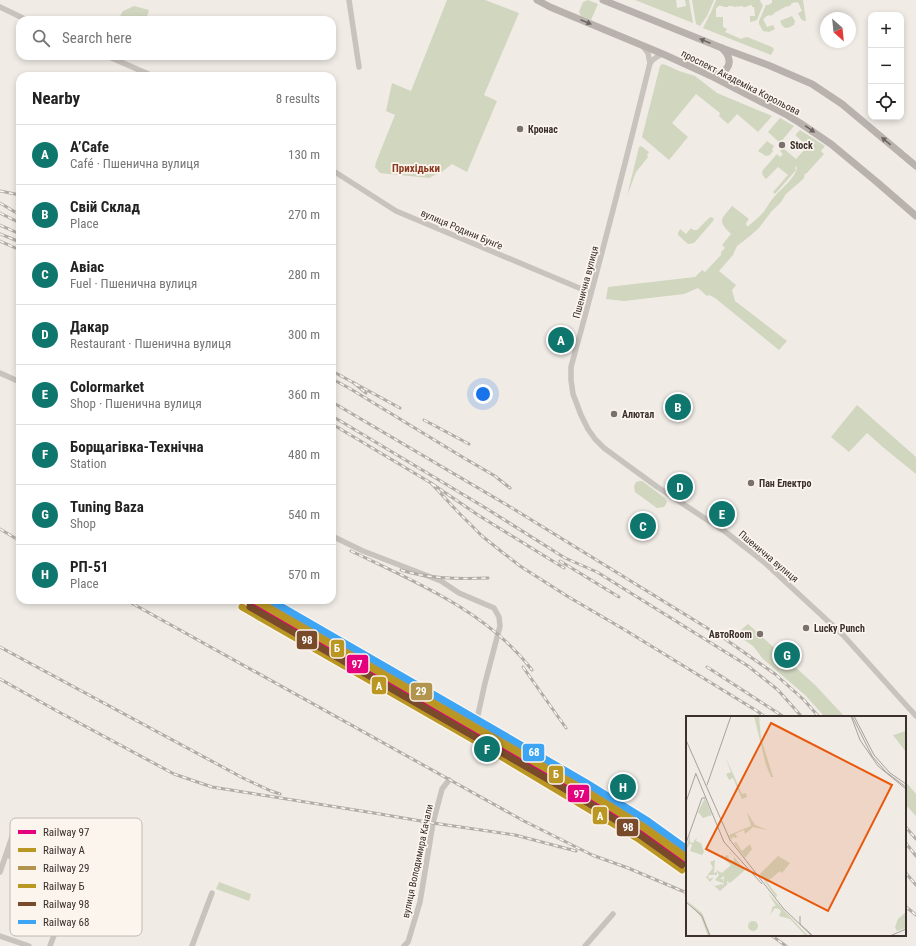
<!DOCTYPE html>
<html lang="en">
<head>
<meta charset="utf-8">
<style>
  body { margin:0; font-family:"Roboto Condensed",sans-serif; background:#f2f2f2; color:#222 }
  .controls { position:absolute; right:12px; top:12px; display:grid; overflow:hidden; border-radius:8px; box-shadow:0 2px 6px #0003 }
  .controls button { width:36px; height:36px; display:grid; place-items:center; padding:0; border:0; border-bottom:1px solid #e0e0e0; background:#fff; color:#222; font:20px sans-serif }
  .compass { position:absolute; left:820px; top:12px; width:36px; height:36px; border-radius:50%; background:#fff; box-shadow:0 2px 6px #0003; rotate:153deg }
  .you { position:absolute; left:483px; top:394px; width:14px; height:14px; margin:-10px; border:3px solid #fff; border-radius:50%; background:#1a73e8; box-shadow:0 0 0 6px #1a73e833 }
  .badge { display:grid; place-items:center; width:26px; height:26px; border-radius:50%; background:#0f766e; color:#fff; font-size:13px; font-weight:700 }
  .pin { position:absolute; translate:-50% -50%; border:2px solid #fff; box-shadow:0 1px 4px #0006 }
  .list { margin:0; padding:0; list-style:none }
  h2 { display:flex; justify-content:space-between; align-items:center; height:52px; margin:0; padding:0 16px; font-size:17px }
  h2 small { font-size:13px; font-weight:400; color:#767676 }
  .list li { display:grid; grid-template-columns:26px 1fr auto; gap:12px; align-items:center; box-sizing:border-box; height:60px; padding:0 16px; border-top:1px solid #e0e0e0 }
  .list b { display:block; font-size:15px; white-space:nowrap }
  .list p { margin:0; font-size:13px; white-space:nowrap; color:#767676 }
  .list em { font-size:13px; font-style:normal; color:#767676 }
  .icon { flex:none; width:22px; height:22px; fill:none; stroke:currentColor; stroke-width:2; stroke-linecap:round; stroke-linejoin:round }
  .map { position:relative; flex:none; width:916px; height:946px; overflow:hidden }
  .search { position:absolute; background:#fff; box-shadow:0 2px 6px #0003; left:16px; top:16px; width:320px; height:44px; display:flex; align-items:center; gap:10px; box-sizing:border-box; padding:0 14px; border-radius:12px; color:#767676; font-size:15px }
  .panel { position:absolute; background:#fff; box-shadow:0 2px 6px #0003; left:16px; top:72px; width:320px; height:532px; border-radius:12px }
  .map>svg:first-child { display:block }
  .green { fill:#d1d6bf }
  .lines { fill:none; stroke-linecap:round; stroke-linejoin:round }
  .minor { stroke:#c9c3be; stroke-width:5.5 }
  .major { stroke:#b8b1ad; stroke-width:7 }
  .rail-casing { stroke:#b1aca8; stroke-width:3 }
  .rail { stroke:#fbf5ee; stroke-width:1.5; stroke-dasharray:4.5; stroke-linecap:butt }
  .rail-1-casing { stroke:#fbf5ee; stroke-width:10 }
  .rail-2-casing { stroke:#fbf5ee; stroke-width:10 }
  .rail-3-casing { stroke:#fbf5ee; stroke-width:10 }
  .rail-4-casing { stroke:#fbf5ee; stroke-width:10 }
  .rail-5-casing { stroke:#fbf5ee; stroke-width:10 }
  .rail-6-casing { stroke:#fbf5ee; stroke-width:10 }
  .rail-1 { stroke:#e5007d; stroke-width:7 }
  .rail-2 { stroke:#ba9723; stroke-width:7 }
  .rail-3 { stroke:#b1954e; stroke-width:7 }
  .rail-4 { stroke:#ba9723; stroke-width:7 }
  .rail-5 { stroke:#7a4b2a; stroke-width:7 }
  .rail-6 { stroke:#3ea5f4; stroke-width:7 }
  .oneway { fill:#6d645f }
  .poi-dot { fill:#7a716c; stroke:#fbf5ee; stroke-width:1.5 }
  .labels { text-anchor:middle; stroke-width:3.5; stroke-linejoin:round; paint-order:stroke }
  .street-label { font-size:10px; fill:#3b302b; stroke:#fbf5ee }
  .poi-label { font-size:10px; font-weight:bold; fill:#3b302b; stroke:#fbf5ee; text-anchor:start }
  .neighbourhood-label { font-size:11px; font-weight:bold; fill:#8c3b22; stroke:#fbf5ee }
  .inset-road { fill:none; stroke:#a8a09b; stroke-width:1 }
  .view { fill:#e8590c; fill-opacity:0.15; stroke:#e8590c; stroke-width:2 }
  .inset-edge { fill:none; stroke:#3b302b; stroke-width:2 }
  .key { fill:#fbf5ee; stroke:#c1bab4; stroke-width:1 }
  .key-label { font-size:11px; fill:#3b302b }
  .line-badge { stroke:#fbf5ee; stroke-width:1.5 }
  .badge-label { font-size:11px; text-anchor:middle; font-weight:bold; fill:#fff }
</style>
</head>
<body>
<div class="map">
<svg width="916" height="946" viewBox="0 0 916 946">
  <rect width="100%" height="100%" fill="#f0ebe5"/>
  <g class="green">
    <polygon points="447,0 485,0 519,13 484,95 497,101 467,172 452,164 443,171 429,178 380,173 375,167 376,162 395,115 386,111 392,83 411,91"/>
    <polygon points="588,0 598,4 591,20 581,16 579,12 583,2"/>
    <polygon points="635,0 676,0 677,8 686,6 685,0 689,0 693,23"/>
    <polygon points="692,0 714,0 707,16 700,26 696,24"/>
    <polygon points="716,0 760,0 761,3 763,5 757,20 750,22 750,16 755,16 754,7 752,7 752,5 747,6 747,7 743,7 742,6 733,7 733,6 728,6 728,7 723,7 723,6 718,6 718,7 716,8 716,17 723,17 723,27 727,29 725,32 741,39 743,38 747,37 772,47 774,49 771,55 703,28 712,10"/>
    <path d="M772,0H803L806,21C801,21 800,17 798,13L802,11L798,2L796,3L795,2L791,4V5L787,7V6L778,11L774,13V14L770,16L769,15L765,17V18L763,19L767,27L773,25L775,29L769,32L763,31L759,24V21L766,5H768L772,3Z"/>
    <polygon points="134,6 149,10 147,17 153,20 121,20 121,19 119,18 123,11"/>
    <path d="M792,16L795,21L794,25C786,29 784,30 780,21Z"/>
    <polygon points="662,64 666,65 679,71 695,76 717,93 772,116 758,132 737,114 728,124 719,116 720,113 696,94 672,123 688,137 669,160 642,137 660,66"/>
    <polygon points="780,118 794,126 780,143 768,132"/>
    <path d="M800,130L825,146L821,151L824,154L806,174L805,173L804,178L801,181L786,194L781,202L771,212L759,228L750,236L737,246L733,255L719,271L736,285L732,290L735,301L787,341L779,350L715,298L709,295L707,296L698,288L684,294L624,301L606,299L608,287L695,277L702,270L705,272L721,255V252L725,248L722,245L731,234C717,220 721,220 732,206L749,219L746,223L747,227C753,222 760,217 765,210C768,206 770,201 774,197C781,189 797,177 797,166L795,168L796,170L775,194L773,192L788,175L778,167L766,179C763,176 761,174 763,170L777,154L780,157L783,154L780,151L783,148L796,159L808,146L796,136V134Z"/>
    <polygon points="767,141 774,146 772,149 773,151 770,155 766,156 758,151"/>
    <polygon points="641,146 649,152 647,155 648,157 636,172 627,196 639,147"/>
    <polygon points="711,217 714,219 713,221 694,243 688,244 678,235 678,233 680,229 686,234 691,228 693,230 697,230 709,218"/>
    <polygon points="857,405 916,457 916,474 884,448 867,433 849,452 831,437"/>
    <polygon points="640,481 642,481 665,498 667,502 664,507 657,508 635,492 634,486 636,482"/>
    <polygon points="748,624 815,685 845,717 825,717 805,695 763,659 753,646 736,634"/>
    <polygon points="905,781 916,794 916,816 905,804"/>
    <polygon points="219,882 251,894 249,901 216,889"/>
  </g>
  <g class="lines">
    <g class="minor">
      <polyline points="349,0 359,67"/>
      <polyline points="0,7 27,20"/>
      <polyline points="642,45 648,53 650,63"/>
      <path d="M663,54C657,56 654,58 650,63C625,165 599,266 571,367V380L573,394L581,415L588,429L595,439L604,448L656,486L727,533L764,562L843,635L916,716"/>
      <polyline points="107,56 153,76"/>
      <polyline points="332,170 396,211 591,293"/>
      <polyline points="0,373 20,382"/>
      <polyline points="332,536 363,551 441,581 459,593 494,608 499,617 500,626 485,683 477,719"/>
      <polyline points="6,855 32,864 62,872 76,877"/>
      <polyline points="0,872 13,834"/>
      <polyline points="0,936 29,946"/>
      <polyline points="50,946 76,877 79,866 82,845 89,831"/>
      <polyline points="192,946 212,893"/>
      <polyline points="404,946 408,942 420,902 433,823 442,789 449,780"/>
      <polyline points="585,946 613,914"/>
    </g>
    <g class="major">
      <polyline points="537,0 550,7 663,54 709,75 787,115 800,123 831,144 878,183 916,216"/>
      <polyline points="603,0 722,48 768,65 812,84 842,104 916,166"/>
      <path d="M709,75C728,75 736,62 722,48"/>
    </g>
    <defs>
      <g id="rail">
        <polyline points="0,191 20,195"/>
        <polyline points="0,203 20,215"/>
        <polyline points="0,213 20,223"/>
        <polyline points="0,225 20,234"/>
        <polyline points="0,234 20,242"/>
        <polyline points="0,241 20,250"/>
        <polyline points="332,371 400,408"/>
        <polyline points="332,379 349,388 464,458 495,476 510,488"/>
        <polyline points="354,383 366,393"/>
        <polyline points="332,402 512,508 725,639 775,674 804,700 819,717"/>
        <polyline points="332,416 484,507 565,558 597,572 748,666 778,690 802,717"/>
        <polyline points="424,420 469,444"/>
        <polyline points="332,424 431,483 478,515 564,568"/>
        <polyline points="431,483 457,511 482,536 502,552 520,566 567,596 625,630 757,711 765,717"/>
        <polyline points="0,529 20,541"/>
        <path d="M351,551C416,582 488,612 532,670"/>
        <polyline points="560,561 619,597"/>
        <path d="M401,570C428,579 460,579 488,578"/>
        <polyline points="126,600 524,821 592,855 628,868 687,893"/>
        <polyline points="0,647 243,778 271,791 280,794"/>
        <polyline points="523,667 566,728"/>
        <polyline points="707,667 784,717"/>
        <polyline points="0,679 57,711 174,774 212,787 374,813 433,823 515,835 576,851"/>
        <polyline points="905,826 916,839"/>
        <polyline points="905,842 916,856"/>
        <polyline points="905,872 916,885"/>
        <polyline points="905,906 916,915"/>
        <polyline points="771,935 786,946"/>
      </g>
    </defs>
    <use href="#rail" class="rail-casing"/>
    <use href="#rail" class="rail"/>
    <defs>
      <polyline id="rail-1" points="246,600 476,732 641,831 687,863"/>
      <polyline id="rail-2" points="242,607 472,739 637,838 682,870"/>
      <polyline id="rail-3" points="262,600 480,725 645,824 687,853"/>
      <polyline id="rail-4" points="254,600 581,789 644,828 687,859"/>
      <polyline id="rail-5" points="250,607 577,796 640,835 682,865"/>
      <polyline id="rail-6" points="270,600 585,782 648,821 687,849"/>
    </defs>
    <use href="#rail-1" class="rail-1-casing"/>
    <use href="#rail-2" class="rail-2-casing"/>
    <use href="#rail-3" class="rail-3-casing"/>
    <use href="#rail-4" class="rail-4-casing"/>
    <use href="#rail-5" class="rail-5-casing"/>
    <use href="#rail-6" class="rail-6-casing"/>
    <use href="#rail-1" class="rail-1"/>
    <use href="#rail-2" class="rail-2"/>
    <use href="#rail-3" class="rail-3"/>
    <use href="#rail-4" class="rail-4"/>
    <use href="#rail-5" class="rail-5"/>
    <use href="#rail-6" class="rail-6"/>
  </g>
  <defs><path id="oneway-solid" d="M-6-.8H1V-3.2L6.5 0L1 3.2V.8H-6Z"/></defs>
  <g class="oneway">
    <use href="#oneway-solid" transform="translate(586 22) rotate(22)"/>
    <use href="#oneway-solid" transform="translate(705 41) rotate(-158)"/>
    <use href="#oneway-solid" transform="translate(810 129) rotate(35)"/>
    <use href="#oneway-solid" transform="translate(886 141) rotate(-140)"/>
  </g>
  <g class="poi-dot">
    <circle cx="520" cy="129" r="4"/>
    <circle cx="782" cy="145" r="4"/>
    <circle cx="614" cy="414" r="4"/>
    <circle cx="751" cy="483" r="4"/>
    <circle cx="806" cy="628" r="4"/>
    <circle cx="760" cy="634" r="4"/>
  </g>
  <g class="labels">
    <g class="street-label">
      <text transform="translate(741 82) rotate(27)" y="4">проспект Академіка Корольова</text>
      <text transform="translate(462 229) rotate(23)" y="4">вулиця Родини Бунґе</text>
      <text transform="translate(585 282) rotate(-75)" y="4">Пшенична вулиця</text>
      <text transform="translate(769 556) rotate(40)" y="4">Пшенична вулиця</text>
      <text transform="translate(417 861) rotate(-78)" y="4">вулиця Володимира Качали</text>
    </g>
    <g class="poi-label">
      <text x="528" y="133">Кронас</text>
      <text x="790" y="149">Stock</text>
      <text x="622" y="418">Алютал</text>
      <text x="759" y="487">Пан Електро</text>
      <text x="814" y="632">Lucky Punch</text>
      <text x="752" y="638" text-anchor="end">АвтоRoom</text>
    </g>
    <g class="neighbourhood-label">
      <text x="416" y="172">Прихідьки</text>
    </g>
  </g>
  <g transform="translate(686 716)">
    <rect width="220" height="220" fill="#f0ebe5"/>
    <path d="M68,0H73L75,22L87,61H85L80,49ZM220,15V36L207,19ZM39,40L56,78L60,77L61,81L56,83L47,62L43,64L40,58L45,56ZM19,82L26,99L17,102L12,96ZM61,96L69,109L82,114L67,111L59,118L58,114L53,116L49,118L52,121L48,122L47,120L45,124L43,119L65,110ZM4,118V126L7,127L11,121L10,125L15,127L18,136L16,139L4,135L6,129L4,127L0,134ZM50,126L56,135L64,128L66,133L59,142L48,127ZM43,136H44L59,154L44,167L41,165V168L43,167L34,175L25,167L29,170L36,168L37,170L38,160L34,163H37V167L29,164L33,159L30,154L36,157L45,149L35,141L37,138V141L42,139L43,143L48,145V141ZM92,140L104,147L96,157L94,155L81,166L91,179L90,182L74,158ZM29,144L28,157L31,156V159H22L23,163L28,161L24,166L20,161L27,152L24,146ZM82,177L121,219L120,220L104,203L93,200L95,195L93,193L89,192L84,199L87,190H90ZM0,184L16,197L25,220H22L15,201ZM220,196V212L211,215L209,211L212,203ZM62 210a5 5 0 1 1 10 0a5 5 0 1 1-10 0Z" fill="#d1d6bf"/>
    <path class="inset-road" d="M165,0L174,24L192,50L220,73M166,0L186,40L200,56L220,71M168,0L188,39L204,57L220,68M0,24L44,124L97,192L126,220M10,58L38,126L76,168M21,69L45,0M0,86L10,57M0,127L16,82H20M0,186L16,200L24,220M114,200V208L127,220M204,220L220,213"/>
    <path class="view" d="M85,7L206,69L142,195L20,133Z"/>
    <rect width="220" height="220" class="inset-edge"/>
  </g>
  <rect x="10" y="818" width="132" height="118" rx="6" class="key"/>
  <rect x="18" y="830" width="18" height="4" fill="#e5007d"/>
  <rect x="18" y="848" width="18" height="4" fill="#ba9723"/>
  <rect x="18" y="866" width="18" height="4" fill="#b1954e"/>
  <rect x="18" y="884" width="18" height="4" fill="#ba9723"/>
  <rect x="18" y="902" width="18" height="4" fill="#7a4b2a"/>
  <rect x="18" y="920" width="18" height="4" fill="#3ea5f4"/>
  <g class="key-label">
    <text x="43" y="836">Railway 97</text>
    <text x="43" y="854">Railway A</text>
    <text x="43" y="872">Railway 29</text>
    <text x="43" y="890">Railway Б</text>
    <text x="43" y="908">Railway 98</text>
    <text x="43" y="926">Railway 68</text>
  </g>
  <g class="line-badge">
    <rect x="296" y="630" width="22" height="20" rx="4" fill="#7a4b2a"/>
    <rect x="330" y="639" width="15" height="19" rx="4" fill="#ba9723"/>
    <rect x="346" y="654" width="23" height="20" rx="4" fill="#e5007d"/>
    <rect x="371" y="676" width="16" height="19" rx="4" fill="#ba9723"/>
    <rect x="410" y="682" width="23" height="19" rx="4" fill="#b1954e"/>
    <rect x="522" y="743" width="23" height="19" rx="4" fill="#3ea5f4"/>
    <rect x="548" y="765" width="16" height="19" rx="4" fill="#ba9723"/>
    <rect x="567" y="784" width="23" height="19" rx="4" fill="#e5007d"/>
    <rect x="592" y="806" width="16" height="19" rx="4" fill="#ba9723"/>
    <rect x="616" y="818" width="23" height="19" rx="4" fill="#7a4b2a"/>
  </g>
  <g class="badge-label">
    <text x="307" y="644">98</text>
    <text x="337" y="652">Б</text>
    <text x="357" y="668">97</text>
    <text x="379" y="690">A</text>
    <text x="421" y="695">29</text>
    <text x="534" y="756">68</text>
    <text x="556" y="778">Б</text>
    <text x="579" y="798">97</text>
    <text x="600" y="820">A</text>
    <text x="628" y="831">98</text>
  </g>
</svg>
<div class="controls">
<button>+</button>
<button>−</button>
<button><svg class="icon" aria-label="locate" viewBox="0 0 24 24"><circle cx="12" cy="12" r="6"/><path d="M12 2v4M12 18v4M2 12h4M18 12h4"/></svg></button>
</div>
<svg class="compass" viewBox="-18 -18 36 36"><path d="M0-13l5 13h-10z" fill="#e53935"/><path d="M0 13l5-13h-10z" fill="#767676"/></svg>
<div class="you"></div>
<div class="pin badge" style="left:561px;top:340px">A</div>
<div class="pin badge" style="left:678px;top:407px">B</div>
<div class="pin badge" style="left:643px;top:526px">C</div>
<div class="pin badge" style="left:680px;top:487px">D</div>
<div class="pin badge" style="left:722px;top:514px">E</div>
<div class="pin badge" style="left:487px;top:749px">F</div>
<div class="pin badge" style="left:787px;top:655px">G</div>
<div class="pin badge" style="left:623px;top:787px">H</div>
<div class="search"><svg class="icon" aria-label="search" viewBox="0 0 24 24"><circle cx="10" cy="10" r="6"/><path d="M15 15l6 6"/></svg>Search here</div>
<section class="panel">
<h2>Nearby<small>8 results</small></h2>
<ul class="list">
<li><span class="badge">A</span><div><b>A’Cafe</b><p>Café · Пшенична вулиця</p></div><em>130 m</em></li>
<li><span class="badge">B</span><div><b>Свій Склад</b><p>Place</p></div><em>270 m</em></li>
<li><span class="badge">C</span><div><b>Авіас</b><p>Fuel · Пшенична вулиця</p></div><em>280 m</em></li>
<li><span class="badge">D</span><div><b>Дакар</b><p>Restaurant · Пшенична вулиця</p></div><em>300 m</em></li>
<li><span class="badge">E</span><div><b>Colormarket</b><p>Shop · Пшенична вулиця</p></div><em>360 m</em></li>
<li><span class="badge">F</span><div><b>Борщагівка-Технічна</b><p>Station</p></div><em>480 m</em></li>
<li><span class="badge">G</span><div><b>Tuning Baza</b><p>Shop</p></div><em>540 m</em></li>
<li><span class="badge">H</span><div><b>РП-51</b><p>Place</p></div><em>570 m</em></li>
</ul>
</section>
</div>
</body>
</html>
